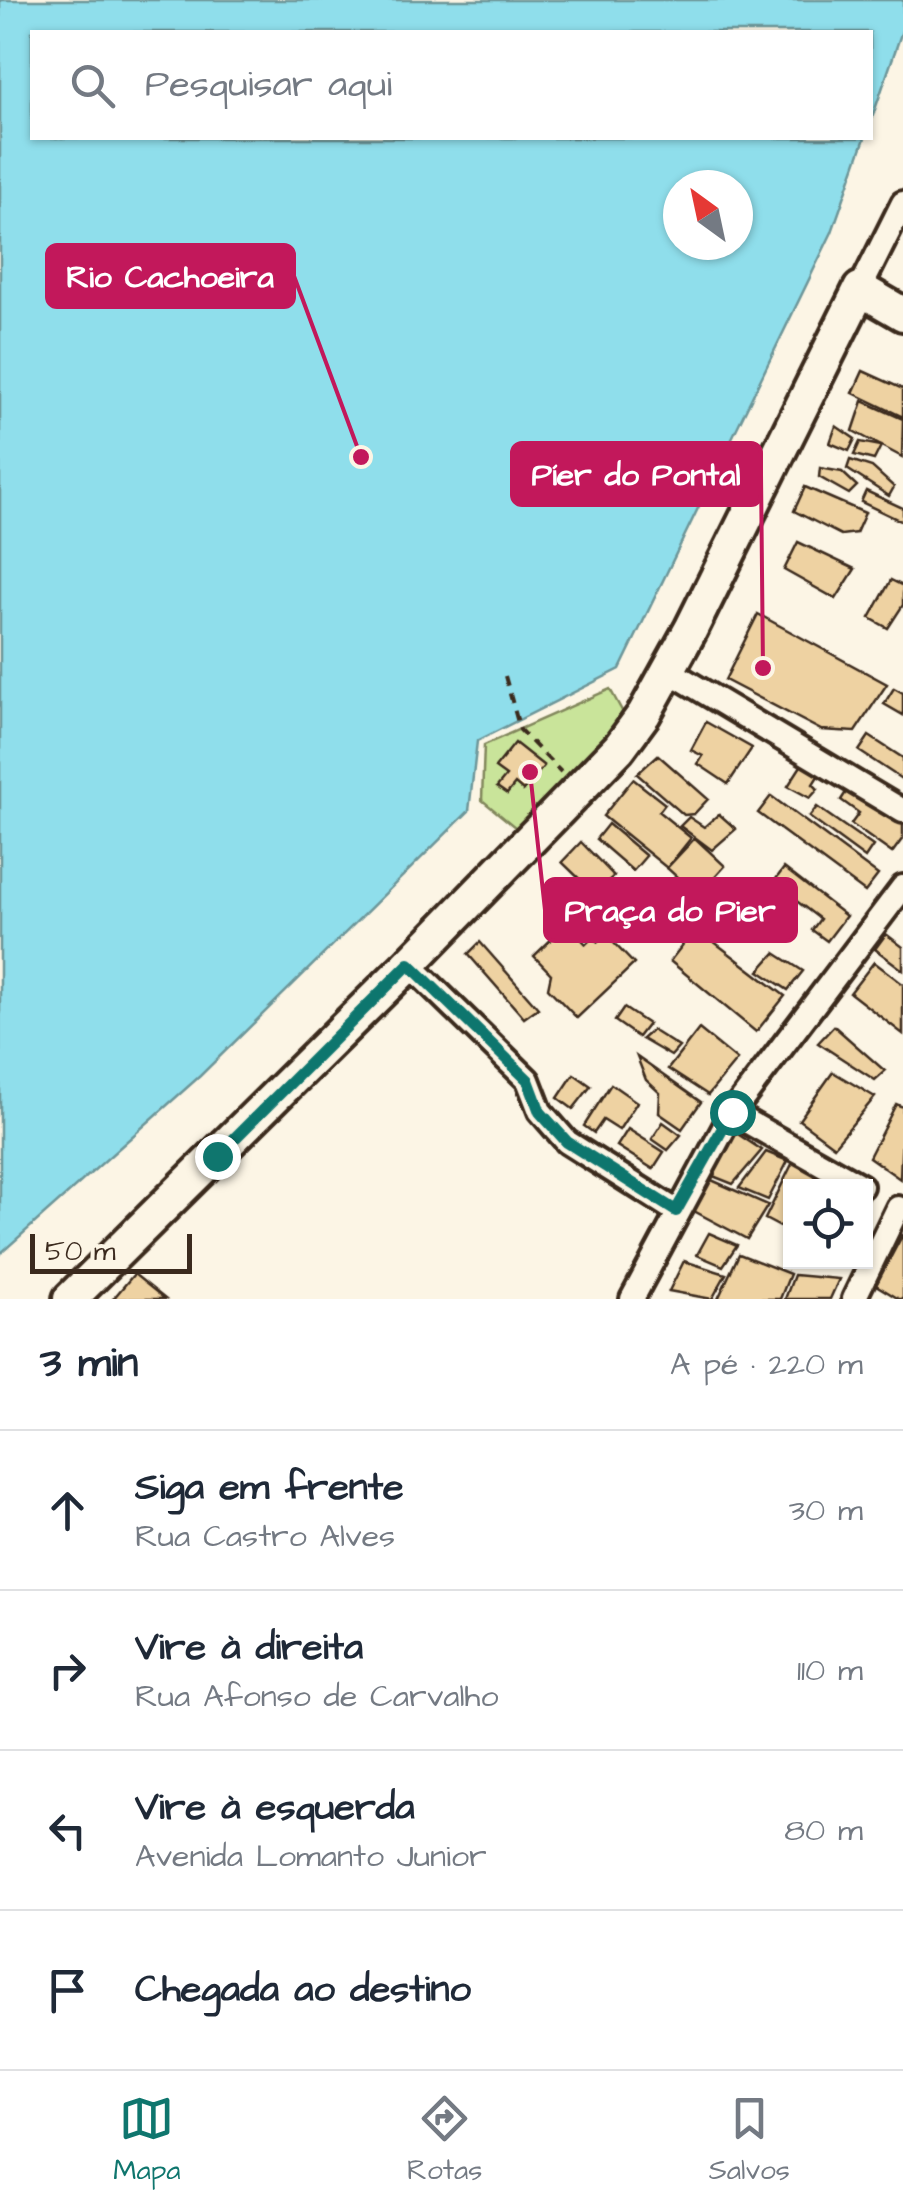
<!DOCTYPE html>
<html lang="pt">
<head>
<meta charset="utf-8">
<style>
  body { margin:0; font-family:"Architects Daughter",sans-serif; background:#f2f2f3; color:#1f2937 }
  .controls { position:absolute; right:30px; bottom:30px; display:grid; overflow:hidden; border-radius:0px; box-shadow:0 2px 8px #0004 }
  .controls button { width:90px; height:90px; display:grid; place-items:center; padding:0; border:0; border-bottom:2px solid #e0e1e3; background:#fff; color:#1f2937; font:50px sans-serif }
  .compass { position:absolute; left:663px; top:170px; width:90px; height:90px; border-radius:50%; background:#fff; box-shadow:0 2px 8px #0004; rotate:327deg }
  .scale { position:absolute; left:30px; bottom:25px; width:162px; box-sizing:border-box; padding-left:10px; border:5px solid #3b2a1e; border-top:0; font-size:28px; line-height:35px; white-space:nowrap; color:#3b2a1e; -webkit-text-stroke:8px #fcf5e5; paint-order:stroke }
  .stop { position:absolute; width:30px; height:30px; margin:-22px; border:8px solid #0f766e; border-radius:50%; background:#fff }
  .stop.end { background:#0f766e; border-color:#fff; box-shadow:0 2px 10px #0008 }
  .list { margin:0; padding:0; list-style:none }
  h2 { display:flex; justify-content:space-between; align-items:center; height:130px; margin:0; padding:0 40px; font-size:42px }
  h2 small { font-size:32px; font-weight:400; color:#747a83 }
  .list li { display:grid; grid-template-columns:65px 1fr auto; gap:30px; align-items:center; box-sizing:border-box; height:160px; padding:0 40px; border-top:2px solid #e0e1e3 }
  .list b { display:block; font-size:38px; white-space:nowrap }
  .list p { margin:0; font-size:32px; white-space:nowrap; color:#747a83 }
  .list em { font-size:32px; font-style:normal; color:#747a83 }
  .icon { flex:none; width:55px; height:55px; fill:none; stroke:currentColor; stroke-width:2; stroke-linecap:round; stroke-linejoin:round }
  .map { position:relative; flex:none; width:903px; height:1299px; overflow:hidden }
  .search { position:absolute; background:#fff; box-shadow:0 2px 8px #0004; left:30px; right:30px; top:30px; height:110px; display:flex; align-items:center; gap:25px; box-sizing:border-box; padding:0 35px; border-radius:0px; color:#747a83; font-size:38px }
  .sheet { height:770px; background:#fff }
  nav { display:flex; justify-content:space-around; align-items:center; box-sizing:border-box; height:140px; border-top:2px solid #e0e1e3; background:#fff; font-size:28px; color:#747a83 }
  nav a { display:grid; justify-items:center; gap:5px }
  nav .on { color:#0f766e }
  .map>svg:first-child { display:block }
  .green { fill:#c9e49a; stroke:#82875c; stroke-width:2.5 }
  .water { fill:#8fdeeb; stroke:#6d9699; stroke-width:2.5; fill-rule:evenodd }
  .building { fill:#eed2a2; stroke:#3b2a1e; stroke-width:2.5 }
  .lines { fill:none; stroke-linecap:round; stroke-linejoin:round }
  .minor-casing { stroke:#3b2a1e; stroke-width:30 }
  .secondary-casing { stroke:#3b2a1e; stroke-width:40 }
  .path { stroke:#3b2a1e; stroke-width:4; stroke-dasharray:10 8; stroke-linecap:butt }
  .minor { stroke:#fcf5e5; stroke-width:22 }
  .secondary { stroke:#fcf5e5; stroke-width:32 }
  .route { stroke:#0f766e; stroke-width:12 }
  .leader { fill:none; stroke:#c2185b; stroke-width:4 }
  .callout-dot { fill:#c2185b; stroke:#fcf5e5; stroke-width:4 }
  .callout { fill:#c2185b; stroke:#c2185b; stroke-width:4 }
  .callout-label { font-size:32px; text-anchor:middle; font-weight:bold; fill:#fff }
</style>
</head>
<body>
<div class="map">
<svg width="903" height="1299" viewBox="0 0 903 1299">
  <rect width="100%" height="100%" fill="#fcf5e5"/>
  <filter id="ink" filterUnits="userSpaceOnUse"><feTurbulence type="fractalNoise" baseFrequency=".01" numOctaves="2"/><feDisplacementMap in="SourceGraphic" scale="20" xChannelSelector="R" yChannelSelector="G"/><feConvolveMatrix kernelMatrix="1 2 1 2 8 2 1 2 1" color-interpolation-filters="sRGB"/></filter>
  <g filter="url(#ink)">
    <polygon class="green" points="610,689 627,720 521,832 482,800 484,745"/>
    <path class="water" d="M0,0H903V28L871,121L870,32H32V138H865L832,232L620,669L477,741L469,811L200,1076L0,1254ZM678,185H738V245H678Z"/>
    <g class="building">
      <polygon points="863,371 903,389 903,417 853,393"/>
      <polygon points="863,401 903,419 902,457 853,431"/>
      <polygon points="836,426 855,439 849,451 830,443"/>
      <polygon points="860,442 881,446 874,460 854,455"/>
      <polygon points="850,460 872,467 894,487 889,496 847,469"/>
      <polygon points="820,468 842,472 857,486 849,494 819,477"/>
      <polygon points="805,487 865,513 856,533 841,535 794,511"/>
      <polygon points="866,491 903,508 903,522 861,502"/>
      <polygon points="798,542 855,569 836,599 784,570"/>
      <polygon points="891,580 903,586 903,605 888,628 870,618"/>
      <polygon points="758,614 887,684 855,732 821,730 725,680"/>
      <polygon points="894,688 903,693 903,715 884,704"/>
      <polygon points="706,722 752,748 728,784 698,764 703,756 691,750"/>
      <polygon points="869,736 903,758 903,780 859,751"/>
      <polygon points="515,743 544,766 523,791 515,784 507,794 497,787 506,776 495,768"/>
      <polygon points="658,755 708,799 694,814 684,815 637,774"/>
      <polygon points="806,758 832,772 825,779 818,776 813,784 818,789 810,798 788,786"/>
      <polygon points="633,779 665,804 659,812 691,838 667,868 603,816"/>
      <polygon points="850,786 903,823 903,838 892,853 851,824 859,813 841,800"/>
      <polygon points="771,796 878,875 865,892 758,813"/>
      <polygon points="817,807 873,846 865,858 809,817"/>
      <polygon points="719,814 736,829 712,850 680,826 689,817 704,827"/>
      <polygon points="608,824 646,856 633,871 596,839"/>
      <polygon points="695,838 725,866 698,896 667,868"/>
      <polygon points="581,842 614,876 594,893 562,862"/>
      <polygon points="784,868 846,916 827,941 812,930 820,919 773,883"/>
      <polygon points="567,924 586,944 593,937 598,942 606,935 634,964 577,1018 548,988 551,974 534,956"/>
      <polygon points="696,928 785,996 756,1032 670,961"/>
      <polygon points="886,934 903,947 903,970 875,949"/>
      <polygon points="480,942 538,1008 524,1018 468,954"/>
      <polygon points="775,953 803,971 788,990 759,971"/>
      <polygon points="874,962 903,984 903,1034 850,993"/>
      <polygon points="624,1008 648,1024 638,1037 615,1021"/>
      <polygon points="834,1026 885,1071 875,1080 818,1043"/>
      <polygon points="699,1029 737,1060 708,1095 668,1069"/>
      <polygon points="652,1030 679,1047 671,1056 642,1039"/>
      <polygon points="637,1057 701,1102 682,1129 659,1113 660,1093 646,1080"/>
      <polygon points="833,1072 875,1097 834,1146 799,1120"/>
      <polygon points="574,1074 591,1086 573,1109 558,1098"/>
      <polygon points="611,1084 637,1102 619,1130 603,1120 594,1133 584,1126"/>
      <polygon points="896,1104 903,1107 900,1179 869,1157"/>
      <polygon points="663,1122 681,1135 668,1150 652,1139"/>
      <polygon points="628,1129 664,1152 653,1169 617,1146"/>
      <polygon points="736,1133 762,1150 733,1184 713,1176"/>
      <polygon points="766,1152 788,1161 768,1200 739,1188"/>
      <polygon points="794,1160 817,1175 811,1186 790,1186 790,1222 786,1230 765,1219"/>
      <polygon points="707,1178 768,1205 747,1239 692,1210"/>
      <polygon points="709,1233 737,1245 723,1266 697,1255"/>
      <polygon points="903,1234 903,1299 899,1299 876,1285"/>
      <polygon points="739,1254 790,1274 780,1299 718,1299"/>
      <polygon points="684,1261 726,1274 712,1299 669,1291"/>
      <polygon points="134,1274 165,1299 113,1299"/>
      <polygon points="794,1275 839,1279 830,1299 785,1299"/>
    </g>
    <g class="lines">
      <defs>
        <g id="minor">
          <polyline points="860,289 903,203"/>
          <polyline points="669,671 903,811"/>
          <polyline points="409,964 528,1080 540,1111 567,1142 676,1211"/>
          <polyline points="732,1113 861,1186"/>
          <polyline points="632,1299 732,1113 903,887"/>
          <polyline points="854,1299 898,1208"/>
        </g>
        <polyline id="secondary" points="70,1299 409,964 619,748 644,714 691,629 860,289 903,314"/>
      </defs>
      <use href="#minor" class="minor-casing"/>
      <use href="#secondary" class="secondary-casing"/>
      <polyline class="path" points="505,676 520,730 561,772"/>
      <use href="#minor" class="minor"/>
      <use href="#secondary" class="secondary"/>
    </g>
  </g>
  <g class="lines" filter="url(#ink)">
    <polyline class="route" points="217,1156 409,964 528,1080 540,1112 567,1142 676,1211 732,1112"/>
  </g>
  <path class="leader" d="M361 457L294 276M763 668L761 474M530 772L545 910"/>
  <g class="callout-dot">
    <circle cx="361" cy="457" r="10"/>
    <circle cx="763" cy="668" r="10"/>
    <circle cx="530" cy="772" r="10"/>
  </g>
  <g class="callout">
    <rect x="47" y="245" width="247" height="62" rx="10"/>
    <rect x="512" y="443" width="249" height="62" rx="10"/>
    <rect x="545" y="879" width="251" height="62" rx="10"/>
  </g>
  <g class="callout-label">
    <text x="170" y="287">Rio Cachoeira</text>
    <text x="636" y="485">Píer do Pontal</text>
    <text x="670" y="921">Praça do Pier</text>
  </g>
</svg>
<div class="controls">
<button><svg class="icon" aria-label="locate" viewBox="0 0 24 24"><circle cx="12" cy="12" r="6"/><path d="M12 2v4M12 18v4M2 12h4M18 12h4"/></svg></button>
</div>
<svg class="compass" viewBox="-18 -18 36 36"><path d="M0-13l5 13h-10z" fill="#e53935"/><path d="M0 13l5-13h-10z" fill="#747a83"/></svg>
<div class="scale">50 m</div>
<div class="stop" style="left:732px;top:1112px"></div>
<div class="stop end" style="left:217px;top:1156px"></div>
<div class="search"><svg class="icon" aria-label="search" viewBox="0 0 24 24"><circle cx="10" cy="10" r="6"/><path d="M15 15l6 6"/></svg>Pesquisar aqui</div>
</div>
<section class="sheet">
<h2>3 min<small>A pé · 220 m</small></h2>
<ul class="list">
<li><svg class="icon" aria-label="ahead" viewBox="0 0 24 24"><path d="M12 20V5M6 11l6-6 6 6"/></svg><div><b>Siga em frente</b><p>Rua Castro Alves</p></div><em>30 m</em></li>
<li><svg class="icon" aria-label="right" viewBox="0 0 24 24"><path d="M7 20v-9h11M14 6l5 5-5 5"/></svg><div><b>Vire à direita</b><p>Rua Afonso de Carvalho</p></div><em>110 m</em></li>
<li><svg class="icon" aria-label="left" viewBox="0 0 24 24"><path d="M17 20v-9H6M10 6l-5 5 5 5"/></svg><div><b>Vire à esquerda</b><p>Avenida Lomanto Junior</p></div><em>80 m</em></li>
<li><svg class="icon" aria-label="arrive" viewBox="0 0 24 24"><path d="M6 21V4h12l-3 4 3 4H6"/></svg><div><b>Chegada ao destino</b></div></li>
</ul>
</section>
<nav>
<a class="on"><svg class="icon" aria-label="map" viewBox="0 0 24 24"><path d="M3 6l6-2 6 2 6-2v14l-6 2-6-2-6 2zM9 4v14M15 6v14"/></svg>Mapa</a>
<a><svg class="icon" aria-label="directions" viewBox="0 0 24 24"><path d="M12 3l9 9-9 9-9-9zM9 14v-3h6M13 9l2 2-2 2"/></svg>Rotas</a>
<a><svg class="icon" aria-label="saved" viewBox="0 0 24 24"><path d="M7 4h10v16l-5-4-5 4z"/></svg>Salvos</a>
</nav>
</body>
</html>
